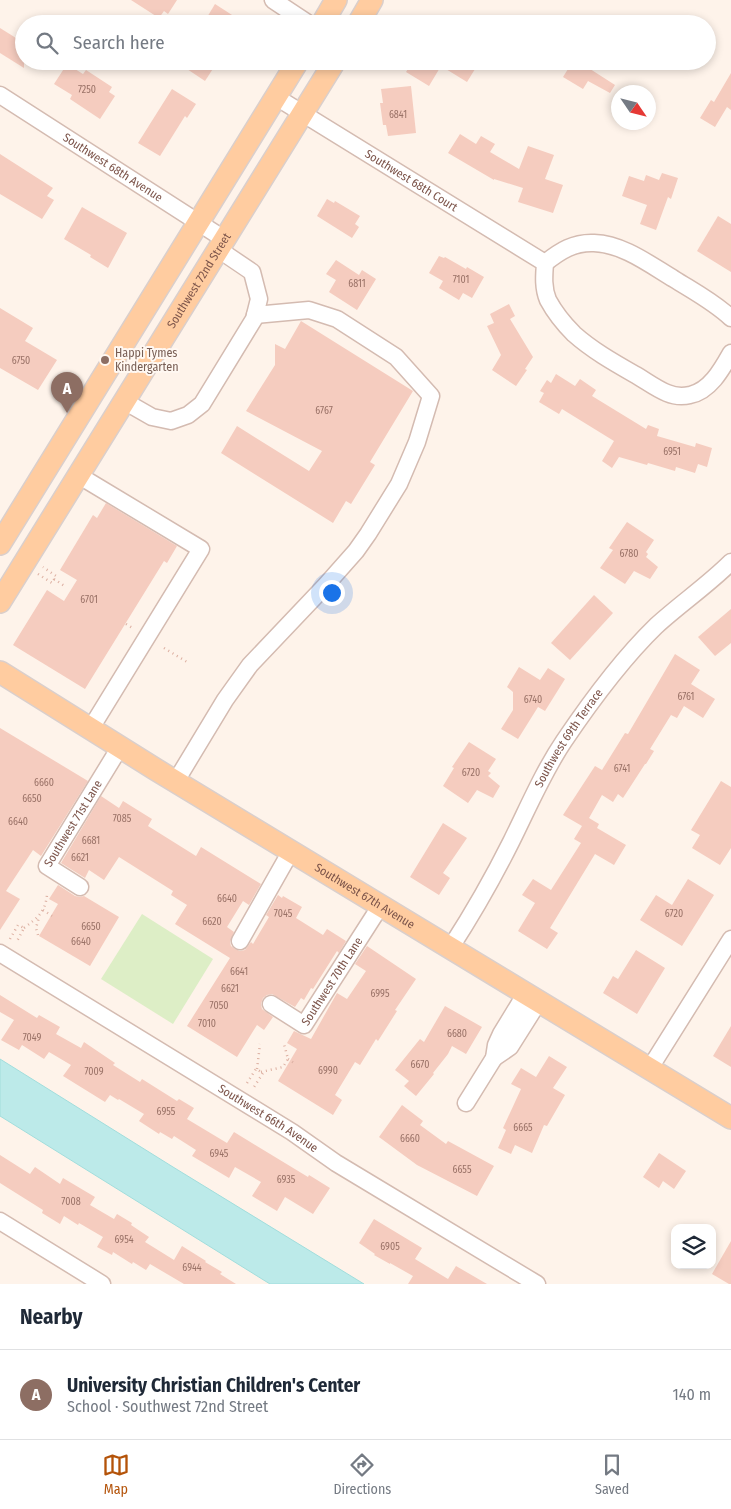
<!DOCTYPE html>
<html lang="en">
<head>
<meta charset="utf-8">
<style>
  body { margin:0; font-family:"Fira Sans Condensed",sans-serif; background:#f2f2f3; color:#1f2937 }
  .controls { position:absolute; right:15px; bottom:15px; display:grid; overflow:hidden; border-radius:10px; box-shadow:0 2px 8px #0003 }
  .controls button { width:45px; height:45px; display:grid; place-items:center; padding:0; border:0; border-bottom:1px solid #e0e1e3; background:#fff; color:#1f2937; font:25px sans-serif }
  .compass { position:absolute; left:611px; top:85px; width:45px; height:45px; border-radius:50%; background:#fff; box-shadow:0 2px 8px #0003; rotate:125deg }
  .you { position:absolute; left:331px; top:592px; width:18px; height:18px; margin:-12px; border:4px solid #fff; border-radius:50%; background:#1a73e8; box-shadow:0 0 0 8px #1a73e833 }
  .badge { display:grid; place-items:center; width:32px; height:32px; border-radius:50%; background:#b45309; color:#fff; font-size:16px; font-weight:700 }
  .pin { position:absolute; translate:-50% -41px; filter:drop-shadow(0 1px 2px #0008) }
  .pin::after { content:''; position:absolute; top:26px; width:18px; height:15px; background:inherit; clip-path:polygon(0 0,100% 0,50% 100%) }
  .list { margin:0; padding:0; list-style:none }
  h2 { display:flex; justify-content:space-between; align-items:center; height:65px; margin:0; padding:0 20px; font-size:21px }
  h2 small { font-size:16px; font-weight:400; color:#747a83 }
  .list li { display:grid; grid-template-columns:32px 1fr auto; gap:15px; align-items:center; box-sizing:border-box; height:90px; padding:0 20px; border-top:1px solid #e0e1e3 }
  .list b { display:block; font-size:19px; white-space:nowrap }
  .list p { margin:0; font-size:16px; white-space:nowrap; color:#747a83 }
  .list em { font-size:16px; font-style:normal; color:#747a83 }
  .icon { flex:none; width:28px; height:28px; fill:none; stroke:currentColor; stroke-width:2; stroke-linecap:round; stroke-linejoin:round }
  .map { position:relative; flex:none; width:731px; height:1284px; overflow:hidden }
  .search { position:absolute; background:#fff; box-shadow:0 2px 8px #0003; left:15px; right:15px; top:15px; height:55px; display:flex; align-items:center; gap:12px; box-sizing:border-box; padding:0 18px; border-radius:28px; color:#747a83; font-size:19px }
  .sheet { height:155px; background:#fff }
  nav { display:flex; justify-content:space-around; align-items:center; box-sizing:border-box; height:70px; border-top:1px solid #e0e1e3; background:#fff; font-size:14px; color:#747a83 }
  nav a { display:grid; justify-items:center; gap:2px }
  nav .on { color:#b45309 }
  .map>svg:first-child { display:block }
  .green { fill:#ddeec6 }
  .water { fill:#bceae9; stroke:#a1dddc }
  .building { fill:#f5ccbf }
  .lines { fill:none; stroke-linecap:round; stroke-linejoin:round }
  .minor-casing { stroke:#d4bbb1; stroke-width:19 }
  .major-casing { stroke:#dacfcc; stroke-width:24 }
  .path { stroke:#dcafa1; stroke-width:2.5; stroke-dasharray:1 4; stroke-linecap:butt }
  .minor { stroke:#fff; stroke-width:16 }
  .major { stroke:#ffcca0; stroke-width:21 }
  .education-dot { fill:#8d6e63; stroke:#fff8f2; stroke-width:2 }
  .labels { text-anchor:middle; stroke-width:4; stroke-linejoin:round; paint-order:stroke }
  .number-label { font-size:10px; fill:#9a7267 }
  .street-label { font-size:12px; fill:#7c544a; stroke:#fff8f2 }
  .education-label { font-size:12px; fill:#785e54; stroke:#fff8f2; text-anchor:start }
</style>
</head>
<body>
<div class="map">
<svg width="731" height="1284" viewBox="0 0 731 1284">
  <rect width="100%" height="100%" fill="#fef3ea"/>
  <polygon class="green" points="142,914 213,959 173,1024 101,979"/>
  <polygon class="water" points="0,1059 173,1167 364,1284 270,1284 0,1116"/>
  <g class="building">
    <polygon points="131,0 177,0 168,14 164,11 159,18"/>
    <polygon points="215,4 246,24 203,24"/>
    <polygon points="0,28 24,43 24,68 0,53"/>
    <polygon points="175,61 218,61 205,81"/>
    <polygon points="413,61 480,61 467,82 441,66 429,86 406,72"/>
    <polygon points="573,61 591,61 587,67 615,85 610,93 588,81 583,89 563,77"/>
    <polygon points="67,64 83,74 86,70 112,87 109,92 115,96 100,119 70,99 72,95 54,84"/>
    <polygon points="731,73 731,110 727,107 715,127 700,118 711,100 714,102"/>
    <polygon points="411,86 416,133 388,136 386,125 383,125 380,103 383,103 381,89"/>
    <polygon points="172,89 196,104 187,118 185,116 160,156 138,143"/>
    <polygon points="460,134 476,144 481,136 495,144 490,152 519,169 528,146 554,155 545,179 563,185 553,213 518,202 523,188 494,179 494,180 448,153"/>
    <polygon points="0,154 53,188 47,196 54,200 42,219 0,194"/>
    <polygon points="662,173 678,178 671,199 668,197 656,230 640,224 647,205 622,196 629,176 644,181 646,175 659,180"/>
    <polygon points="327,199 334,203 335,201 360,216 355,224 359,227 352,238 317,216"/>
    <polygon points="82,207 127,233 108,268 90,257 91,255 64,239"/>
    <polygon points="718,216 731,224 731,272 697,251"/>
    <polygon points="439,256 444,258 445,257 466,269 467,267 484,277 472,298 463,293 459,300 439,288 443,281 429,273"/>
    <polygon points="336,260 359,275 362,270 376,279 357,310 329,292 336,280 326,274"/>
    <polygon points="509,304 515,316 510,319 533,357 525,369 527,370 516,386 492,370 501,355 487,326 494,323 490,314"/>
    <polygon points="0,308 33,328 25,341 57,360 38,390 0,368"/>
    <polygon points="301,321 413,391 370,462 375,465 351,504 346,501 333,523 221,453 237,426 309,471 322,451 246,411 275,365 275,344 285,349"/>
    <polygon points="556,374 575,386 580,379 596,390 592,396 646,429 648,425 659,429 657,436 695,447 696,443 712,448 707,467 698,464 695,473 676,467 675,471 648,463 647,465 619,457 612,468 602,461 614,441 562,409 559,414 539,402 544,393 540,391 547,380 551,383"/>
    <polygon points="106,503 177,546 167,563 164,561 85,689 13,645 47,590 64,601 77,580 60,570 93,515 97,518"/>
    <polygon points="627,522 654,540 646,552 648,554 646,557 658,567 650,579 634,571 625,584 600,568 613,550 609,548"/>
    <polygon points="594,595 613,613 570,660 551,643"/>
    <polygon points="731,609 731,643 715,656 698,637"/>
    <polygon points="675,654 700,670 691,684 715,699 703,718 684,706 677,718 671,715 650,749 654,751 646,764 645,764 623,798 618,794 613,802 602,795 589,818 599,824 597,828 626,845 614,865 595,854 550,928 558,933 547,949 518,931 535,903 522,895 533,879 551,890 581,843 574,839 582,826 563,815 595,766 602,770 625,733 628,734"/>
    <polygon points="519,667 540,680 548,668 565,679 545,711 538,707 518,739 501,729 513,710 513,692 507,687"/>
    <polygon points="0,728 88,781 41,856 33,850 6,891 20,899 0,930"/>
    <polygon points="469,742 496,759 488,771 491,773 488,776 500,786 493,798 477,790 468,803 443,786 454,768 452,767"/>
    <polygon points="721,781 731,787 731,848 720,865 692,848 700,835 691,830"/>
    <polygon points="101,796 119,808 123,801 152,819 148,826 196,856 201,847 261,884 249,905 243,901 227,927 234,932 230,942 231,946 235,949 240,951 245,950 251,942 253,944 269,917 266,915 278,895 282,898 283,896 302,907 296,918 323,935 327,929 346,941 339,953 337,951 313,989 311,988 304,1000 301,998 295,1007 272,994 267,995 263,998 261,1004 262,1009 273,1017 264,1030 257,1025 237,1057 187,1026 230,958 175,924 187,905 171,895 173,891 119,857 104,880 89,870 85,878 61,863"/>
    <polygon points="443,823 467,838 443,873 450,878 439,895 410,877"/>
    <polygon points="688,879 714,895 682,946 640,920 656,895 672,905"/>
    <polygon points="58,885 75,896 80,897 84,896 119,917 90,966 39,936 58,904 49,899"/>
    <polygon points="367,946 416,979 395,1010 397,1011 378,1041 376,1039 360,1065 355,1062 335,1095 342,1100 333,1115 278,1081 297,1049 287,1043 294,1031 311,1039 337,993 347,999 366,971 355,964"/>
    <polygon points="636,950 665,968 637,1014 603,993 613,976 618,979"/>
    <polygon points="0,995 37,1018 39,1015 60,1027 56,1034 81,1048 84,1042 115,1063 113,1065 140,1082 142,1079 177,1101 179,1099 194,1108 187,1119 227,1143 234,1132 308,1177 309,1175 330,1188 313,1214 285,1197 277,1211 252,1196 261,1182 235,1167 229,1178 192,1156 196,1150 174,1136 172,1139 160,1132 159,1134 139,1121 144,1114 119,1099 118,1100 110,1095 105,1102 63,1076 71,1065 49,1052 44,1059 22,1045 19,1050 1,1040 14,1020 0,1012"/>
    <polygon points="445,1006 482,1027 466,1054 452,1046 448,1054 433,1073 434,1074 416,1096 404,1086 409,1081 395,1070 420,1039 424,1042"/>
    <polygon points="731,1026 731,1067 713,1056"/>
    <polygon points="549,1056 567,1067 553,1088 565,1095 547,1126 544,1125 532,1153 515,1145 511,1154 498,1148 506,1130 503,1128 521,1089 511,1084 521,1068 536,1077"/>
    <polygon points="402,1105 423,1121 420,1125 446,1144 448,1141 494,1166 477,1196 417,1165 379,1137"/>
    <polygon points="659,1153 686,1171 674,1189 663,1181 659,1188 643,1177"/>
    <polygon points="0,1155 30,1174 35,1167 60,1184 63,1178 95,1197 90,1205 114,1219 117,1214 132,1223 131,1225 149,1237 145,1242 174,1260 182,1246 206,1261 205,1262 222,1272 220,1274 236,1284 184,1284 150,1264 146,1270 133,1262 132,1264 113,1252 112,1255 97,1247 103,1237 79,1223 78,1225 64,1216 60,1224 42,1213 43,1210 0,1183"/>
    <polygon points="374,1219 422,1248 415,1259 448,1279 456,1266 487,1284 408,1284 413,1276 390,1263 390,1264 374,1255 375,1254 359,1243"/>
    <polygon points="731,1241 731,1284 729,1284 712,1274"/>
  </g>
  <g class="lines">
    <defs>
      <g id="minor">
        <polyline points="273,0 309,24"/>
        <path id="s1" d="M0,95L224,239"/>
        <path id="s2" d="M276,97L545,263C544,276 543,288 548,300C555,313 564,324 574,334C592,350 613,362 634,374C645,380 655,388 667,393C674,396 682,397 690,395C710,391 722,369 731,353"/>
        <path d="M545,263C560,251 574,242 594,243C623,244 649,264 674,279C693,291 714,302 731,318"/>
        <polyline points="124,401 152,417 171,421 188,415 202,404 254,319 259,299 252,272 218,249"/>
        <polyline points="78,475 201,549 91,728"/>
        <polyline points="176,781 225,700 250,665 325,586 356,551 368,534 399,484 417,442 431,396 396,357 337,319 309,310 255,315"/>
        <path id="s3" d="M80,887L47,866L120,747"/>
        <polyline points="240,941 291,851"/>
        <path id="s4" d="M451,947C473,913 493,878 511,842C528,808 543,772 564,741C591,701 621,660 656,626C680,604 708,585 731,562"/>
        <path id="s5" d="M0,953L292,1132L336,1163L537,1284"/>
        <path id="s6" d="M271,1004L304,1025L381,905"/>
        <polyline points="494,1058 510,1047 539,1001"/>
        <polyline points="650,1068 731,939"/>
        <polyline points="466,1103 494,1058 496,1045 501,1034 526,993"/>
        <polyline points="0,1221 102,1284"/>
      </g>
      <g id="major">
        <polyline points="322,24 336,0"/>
        <polyline points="358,24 372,0"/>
        <polyline points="0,544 298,61"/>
        <path id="s7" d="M0,602L335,61"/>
        <path id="s8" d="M0,672L155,769L731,1118"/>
      </g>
    </defs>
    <use href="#minor" class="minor-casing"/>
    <use href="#major" class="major-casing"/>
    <g class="path">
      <polyline points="38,574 52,583 56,576 43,567"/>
      <polyline points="54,579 66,587"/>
      <polyline points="126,624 134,629"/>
      <polyline points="164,648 187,662"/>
      <polyline points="43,910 52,916"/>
      <path d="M24,928C37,918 45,913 47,895"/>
      <polyline points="38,935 36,928 39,917"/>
      <polyline points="10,939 18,925 24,928 16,943"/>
      <polyline points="288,1059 294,1063"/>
      <polyline points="257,1069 260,1044"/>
      <polyline points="261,1072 283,1067 288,1059 284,1044"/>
      <polyline points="247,1083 256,1069 263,1073 254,1087"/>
    </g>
    <use href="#minor" class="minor"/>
    <use href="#major" class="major"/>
  </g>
  <circle class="education-dot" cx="105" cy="360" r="5"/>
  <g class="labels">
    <g class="number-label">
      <text x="87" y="93">7250</text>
      <text x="398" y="118">6841</text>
      <text x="461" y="283">7101</text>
      <text x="357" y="287">6811</text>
      <text x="21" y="364">6750</text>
      <text x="324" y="414">6767</text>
      <text x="672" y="455">6951</text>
      <text x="629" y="557">6780</text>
      <text x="89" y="603">6701</text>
      <text x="686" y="700">6761</text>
      <text x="533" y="703">6740</text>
      <text x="622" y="772">6741</text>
      <text x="471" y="776">6720</text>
      <text x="44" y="786">6660</text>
      <text x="32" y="802">6650</text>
      <text x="122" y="822">7085</text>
      <text x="18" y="825">6640</text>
      <text x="91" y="844">6681</text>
      <text x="80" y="861">6621</text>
      <text x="227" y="902">6640</text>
      <text x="283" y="917">7045</text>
      <text x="674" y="917">6720</text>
      <text x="212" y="925">6620</text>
      <text x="91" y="930">6650</text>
      <text x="81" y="945">6640</text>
      <text x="239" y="975">6641</text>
      <text x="230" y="992">6621</text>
      <text x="380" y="997">6995</text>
      <text x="219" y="1009">7050</text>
      <text x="207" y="1027">7010</text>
      <text x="457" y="1037">6680</text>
      <text x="32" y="1041">7049</text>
      <text x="420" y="1068">6670</text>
      <text x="328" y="1074">6990</text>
      <text x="94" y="1075">7009</text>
      <text x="166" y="1115">6955</text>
      <text x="523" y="1131">6665</text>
      <text x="410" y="1142">6660</text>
      <text x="219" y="1157">6945</text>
      <text x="462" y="1173">6655</text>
      <text x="286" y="1183">6935</text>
      <text x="71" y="1205">7008</text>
      <text x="124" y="1243">6954</text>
      <text x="390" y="1250">6905</text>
      <text x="192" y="1271">6944</text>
    </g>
    <g class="street-label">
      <text dy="4" stroke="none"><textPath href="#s1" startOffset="134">Southwest 68th Avenue</textPath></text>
      <text dy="4" stroke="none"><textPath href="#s2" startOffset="159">Southwest 68th Court</textPath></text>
      <text dy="4" stroke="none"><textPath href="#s7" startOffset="378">Southwest 72nd Street</textPath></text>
      <text dy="4" stroke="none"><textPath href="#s4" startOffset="240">Southwest 69th Terrace</textPath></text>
      <text dy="4" stroke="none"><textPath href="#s3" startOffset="89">Southwest 71st Lane</textPath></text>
      <text dy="4" stroke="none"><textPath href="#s8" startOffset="428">Southwest 67th Avenue</textPath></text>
      <text dy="4" stroke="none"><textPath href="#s6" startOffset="91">Southwest 70th Lane</textPath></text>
      <text dy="4" stroke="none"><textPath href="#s5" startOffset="315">Southwest 66th Avenue</textPath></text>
    </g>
    <g class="education-label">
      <text x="115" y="357">Happi Tymes<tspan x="115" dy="14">Kindergarten</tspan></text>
    </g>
  </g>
</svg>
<div class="controls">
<button><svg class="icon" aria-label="layers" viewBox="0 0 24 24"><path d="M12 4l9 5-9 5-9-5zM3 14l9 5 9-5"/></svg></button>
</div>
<svg class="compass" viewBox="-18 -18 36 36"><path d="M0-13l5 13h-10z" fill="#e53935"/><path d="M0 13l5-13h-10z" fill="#747a83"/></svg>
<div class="you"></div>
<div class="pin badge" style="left:67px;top:413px;background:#8d6e63">A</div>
<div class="search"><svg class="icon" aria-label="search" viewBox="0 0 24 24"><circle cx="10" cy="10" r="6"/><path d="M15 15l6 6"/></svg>Search here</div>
</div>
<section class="sheet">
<h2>Nearby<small></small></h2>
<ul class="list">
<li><span class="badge" style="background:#8d6e63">A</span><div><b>University Christian Children's Center</b><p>School · Southwest 72nd Street</p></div><em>140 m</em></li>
</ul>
</section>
<nav>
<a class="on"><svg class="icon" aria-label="map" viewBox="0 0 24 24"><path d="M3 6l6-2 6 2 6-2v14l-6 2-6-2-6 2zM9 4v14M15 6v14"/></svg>Map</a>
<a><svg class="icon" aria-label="directions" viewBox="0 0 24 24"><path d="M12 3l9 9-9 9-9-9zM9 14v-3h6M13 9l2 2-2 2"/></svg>Directions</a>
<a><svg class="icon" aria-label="saved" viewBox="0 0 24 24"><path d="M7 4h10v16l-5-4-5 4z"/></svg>Saved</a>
</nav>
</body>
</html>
